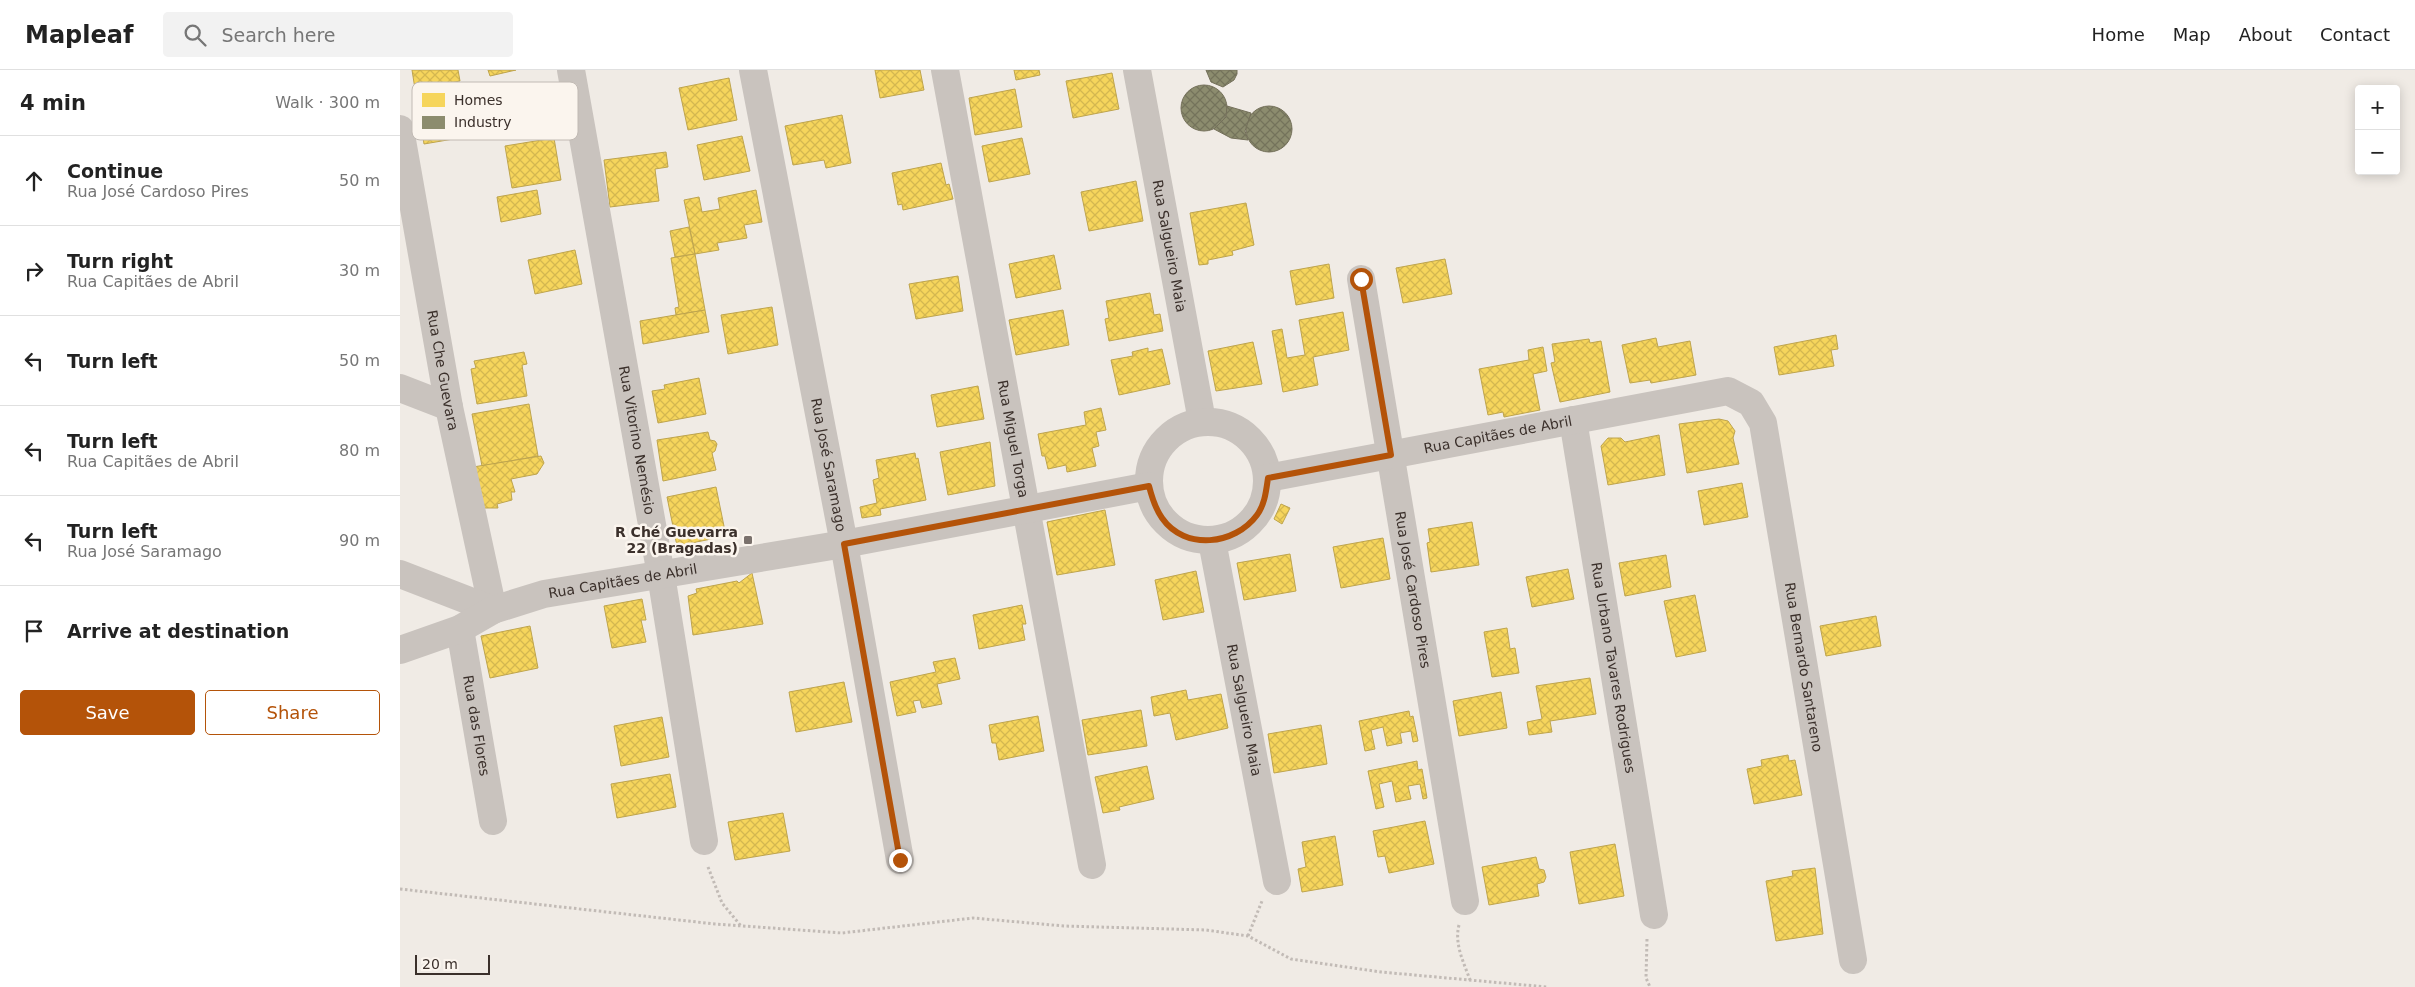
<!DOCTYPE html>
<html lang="en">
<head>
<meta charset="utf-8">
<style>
  body { margin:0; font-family:"DejaVu Sans",sans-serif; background:#f2f2f2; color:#222 }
  .controls { position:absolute; right:15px; top:15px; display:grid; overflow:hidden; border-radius:5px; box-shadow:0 2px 12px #0003 }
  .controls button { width:45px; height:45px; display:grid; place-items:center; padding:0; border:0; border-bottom:1px solid #e0e0e0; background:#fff; color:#222; font:25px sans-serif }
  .scale { position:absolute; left:15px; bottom:12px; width:75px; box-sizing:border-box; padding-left:5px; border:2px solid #3b302b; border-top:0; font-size:14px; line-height:18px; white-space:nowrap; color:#3b302b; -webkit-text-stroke:4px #fbf5ee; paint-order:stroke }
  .stop { position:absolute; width:15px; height:15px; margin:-11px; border:4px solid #b45309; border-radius:50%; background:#fff }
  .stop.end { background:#b45309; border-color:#fff; box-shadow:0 1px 5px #0008 }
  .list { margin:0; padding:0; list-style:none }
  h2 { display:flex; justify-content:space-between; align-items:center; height:65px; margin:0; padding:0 20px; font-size:21px }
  h2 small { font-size:16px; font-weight:400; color:#767676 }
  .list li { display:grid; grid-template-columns:32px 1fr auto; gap:15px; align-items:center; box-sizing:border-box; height:90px; padding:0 20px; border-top:1px solid #e0e0e0 }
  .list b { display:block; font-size:19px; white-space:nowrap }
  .list p { margin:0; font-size:16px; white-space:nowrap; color:#767676 }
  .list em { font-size:16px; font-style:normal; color:#767676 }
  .actions { display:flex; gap:10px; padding:15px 20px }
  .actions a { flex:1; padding:11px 0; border:1px solid #b45309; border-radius:5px; text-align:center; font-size:18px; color:#b45309 }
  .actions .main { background:#b45309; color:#fff }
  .icon { flex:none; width:28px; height:28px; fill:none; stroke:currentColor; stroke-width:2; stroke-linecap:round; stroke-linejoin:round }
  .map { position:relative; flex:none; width:2015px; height:917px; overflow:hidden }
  header { display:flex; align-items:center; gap:30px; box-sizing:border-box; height:70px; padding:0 25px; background:#fff; border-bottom:1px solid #e0e0e0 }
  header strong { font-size:24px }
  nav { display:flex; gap:28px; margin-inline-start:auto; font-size:18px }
  .search { width:350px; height:45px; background:#f2f2f2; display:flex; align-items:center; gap:12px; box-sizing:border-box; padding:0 18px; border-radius:5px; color:#767676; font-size:19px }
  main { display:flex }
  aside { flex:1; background:#fff }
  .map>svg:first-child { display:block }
  .homes { fill:url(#homes-cross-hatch); stroke:#bea44d }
  .industry { fill:url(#industry-cross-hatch); stroke:#74705a }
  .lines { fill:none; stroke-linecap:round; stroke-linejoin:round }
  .path { stroke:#c2bbb6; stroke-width:3; stroke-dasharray:2.5 2.5; stroke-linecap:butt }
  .street { stroke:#c9c3be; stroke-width:28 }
  .route { stroke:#b45309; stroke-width:6 }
  .poi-dot { fill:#7a716c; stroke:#fbf5ee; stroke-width:2 }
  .labels { text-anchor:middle; stroke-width:5; stroke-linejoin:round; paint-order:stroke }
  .street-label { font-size:14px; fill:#3b302b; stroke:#fbf5ee }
  .poi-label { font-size:14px; font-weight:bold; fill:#3b302b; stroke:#fbf5ee; text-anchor:end }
  .key { fill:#fbf5ee; stroke:#c1bab4; stroke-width:1 }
  .key-label { font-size:14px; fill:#3b302b }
</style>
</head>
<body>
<header>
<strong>Mapleaf</strong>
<div class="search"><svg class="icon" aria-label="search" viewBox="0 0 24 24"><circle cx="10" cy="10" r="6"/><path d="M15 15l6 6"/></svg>Search here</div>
<nav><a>Home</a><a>Map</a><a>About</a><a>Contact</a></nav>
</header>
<main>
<aside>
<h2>4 min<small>Walk · 300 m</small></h2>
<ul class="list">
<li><svg class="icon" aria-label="ahead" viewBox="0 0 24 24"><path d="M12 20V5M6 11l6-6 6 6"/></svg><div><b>Continue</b><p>Rua José Cardoso Pires</p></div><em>50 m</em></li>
<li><svg class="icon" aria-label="right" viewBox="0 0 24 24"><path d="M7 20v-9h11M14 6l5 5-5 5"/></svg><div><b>Turn right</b><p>Rua Capitães de Abril</p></div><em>30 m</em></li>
<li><svg class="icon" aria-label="left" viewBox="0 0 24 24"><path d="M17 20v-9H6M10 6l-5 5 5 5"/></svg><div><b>Turn left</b></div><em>50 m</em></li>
<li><svg class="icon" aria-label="left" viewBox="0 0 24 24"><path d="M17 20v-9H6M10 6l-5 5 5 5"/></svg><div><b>Turn left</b><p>Rua Capitães de Abril</p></div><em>80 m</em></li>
<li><svg class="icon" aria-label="left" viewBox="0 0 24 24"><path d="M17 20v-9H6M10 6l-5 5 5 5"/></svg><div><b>Turn left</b><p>Rua José Saramago</p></div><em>90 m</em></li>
<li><svg class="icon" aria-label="arrive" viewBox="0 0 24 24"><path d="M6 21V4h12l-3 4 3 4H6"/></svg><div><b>Arrive at destination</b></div></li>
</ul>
<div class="actions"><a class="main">Save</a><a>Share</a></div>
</aside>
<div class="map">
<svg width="2015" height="917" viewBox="0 0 2015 917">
  <defs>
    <pattern id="homes-cross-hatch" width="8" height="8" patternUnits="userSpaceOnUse" patternTransform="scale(1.25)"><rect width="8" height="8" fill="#f6d55c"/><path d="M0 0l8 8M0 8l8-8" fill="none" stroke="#d4b750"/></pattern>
    <pattern id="industry-cross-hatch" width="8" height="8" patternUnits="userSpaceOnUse" patternTransform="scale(1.25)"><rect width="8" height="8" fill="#8c8c6e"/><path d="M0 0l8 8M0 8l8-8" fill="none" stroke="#74735b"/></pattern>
  </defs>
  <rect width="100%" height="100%" fill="#f0ebe5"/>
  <g class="homes">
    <polygon points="12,0 58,0 60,11 15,19"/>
    <polygon points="88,0 116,0 90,6"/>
    <polygon points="475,0 520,0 524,20 480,28"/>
    <polygon points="614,0 639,0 640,5 616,10"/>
    <polygon points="712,3 719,39 673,48 666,11"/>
    <polygon points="329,8 337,50 288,60 279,18"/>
    <polygon points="615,19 622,57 575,65 569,28"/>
    <polygon points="64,29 71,66 24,74 19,41 58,35 57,31"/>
    <polygon points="442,45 451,93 426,98 424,90 393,95 385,56"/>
    <polygon points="342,66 350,101 304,110 297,75"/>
    <polygon points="154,68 161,110 112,118 105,76"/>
    <polygon points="622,68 630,104 589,112 582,76"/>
    <polygon points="266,82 268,97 255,99 259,131 210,137 204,90"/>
    <polygon points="541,93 546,115 549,114 553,129 503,140 502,134 498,135 492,103"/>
    <polygon points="736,111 743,151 689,161 681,122"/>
    <polygon points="137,120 141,144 101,152 97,127"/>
    <polygon points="356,120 362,152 344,155 347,168 317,173 319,180 295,184 284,130 299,127 302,142 320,139 318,128"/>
    <polygon points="846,133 854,175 832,181 833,185 808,190 808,194 799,195 790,143"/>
    <polygon points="289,157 295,184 275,187 270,161"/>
    <polygon points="175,180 182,214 135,224 128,190"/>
    <polygon points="295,184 305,240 276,245 275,238 279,237 271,188"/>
    <polygon points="654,185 661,219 616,228 609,194"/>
    <polygon points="1045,189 1052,224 1003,233 996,198"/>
    <polygon points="929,194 934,228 896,235 890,201"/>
    <polygon points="558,206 563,241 516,249 509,214"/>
    <polygon points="750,223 754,245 760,244 763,261 709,271 705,249 709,248 706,231"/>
    <polygon points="372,237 378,275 328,284 321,245"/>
    <polygon points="305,240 309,262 243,274 240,251"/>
    <polygon points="663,240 669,275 616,285 609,250"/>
    <polygon points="943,242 949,280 913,287 918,315 883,322 872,261 882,259 887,288 905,285 899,250"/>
    <polygon points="1436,265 1438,279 1431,280 1434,296 1379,305 1374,277"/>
    <polygon points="1256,268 1258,277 1290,271 1296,305 1251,313 1250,310 1230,313 1222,275"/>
    <polygon points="1189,269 1190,273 1201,271 1210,322 1160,332 1151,293 1155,292 1152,274"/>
    <polygon points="853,272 862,314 816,321 808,281"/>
    <polygon points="1143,277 1147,301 1133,304 1140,340 1104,347 1103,342 1088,345 1079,299 1129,290 1128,280"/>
    <polygon points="748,278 748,282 762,279 770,314 719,325 711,290 733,286 732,282"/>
    <polygon points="124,282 127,294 122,295 127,326 77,334 71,299 76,298 74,291"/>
    <polygon points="299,308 306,344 258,353 252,321 265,319 264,315"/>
    <polygon points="578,316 584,349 537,357 531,325"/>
    <polygon points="129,334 138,386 82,396 72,344"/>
    <polygon points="701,338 706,360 696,362 699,376 692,378 696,396 667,402 666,395 648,399 645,386 642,386 638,364 686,355 684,342"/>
    <polygon points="1319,349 1328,351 1335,361 1333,368 1339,394 1287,403 1279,354"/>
    <polygon points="308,362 310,370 315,371 317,374 315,381 312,383 316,400 263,411 257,370"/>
    <polygon points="1259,365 1265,405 1208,415 1201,376 1208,368 1221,368 1225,372"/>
    <polygon points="590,372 595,416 548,425 540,382"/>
    <polygon points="515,383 516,389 518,388 526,430 480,439 481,445 462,448 460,437 477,433 473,410 479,408 476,390"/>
    <polygon points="141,386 144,393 137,404 111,409 115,422 111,422 112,430 97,434 98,438 81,438 73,397"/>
    <polygon points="1342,413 1348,447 1304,455 1298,421"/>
    <polygon points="316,417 326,466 277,476 267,427"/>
    <polygon points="881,434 890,438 882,454 874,449"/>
    <polygon points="705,440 715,495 657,505 647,452"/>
    <polygon points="1072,452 1079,495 1031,502 1027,473 1030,472 1028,459"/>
    <polygon points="983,468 990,509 941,518 933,477"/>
    <polygon points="890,484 896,521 844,530 837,493"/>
    <polygon points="1266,485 1271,517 1225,526 1219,493"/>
    <polygon points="1168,499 1174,529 1132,537 1126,507"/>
    <polygon points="796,501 804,542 763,550 755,510"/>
    <polygon points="352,503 363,554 293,565 288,526 297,523 296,519 337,511 339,513"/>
    <polygon points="1295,525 1306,581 1276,587 1264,531"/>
    <polygon points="242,529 246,550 241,550 246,572 212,578 204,536"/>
    <polygon points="622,535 626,554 622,554 625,570 579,579 573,545"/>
    <polygon points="1476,546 1481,576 1426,586 1420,556"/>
    <polygon points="130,556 138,598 90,608 81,566"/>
    <polygon points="1107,558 1110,579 1115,578 1119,603 1092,607 1084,562"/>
    <polygon points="555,588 560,609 537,614 542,634 522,638 520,630 513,631 516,642 497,646 490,612 536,602 533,592"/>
    <polygon points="1190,608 1196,644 1150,651 1152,662 1129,665 1127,652 1142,649 1136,616"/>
    <polygon points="444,612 452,652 396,662 389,622"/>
    <polygon points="786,620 788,630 821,624 828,658 776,670 770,643 754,646 751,627"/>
    <polygon points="1101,622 1107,658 1059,666 1053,631"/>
    <polygon points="741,640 747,676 688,685 682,650"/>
    <polygon points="1009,641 1010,647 1013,646 1018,671 1013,672 1011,661 1000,663 1002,673 987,676 983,657 971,660 975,679 965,681 959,651"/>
    <polygon points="638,646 644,681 599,690 596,673 592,673 589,655"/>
    <polygon points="262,647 269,687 221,696 214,656"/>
    <polygon points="921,655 927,694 874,703 868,664"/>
    <polygon points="1388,685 1389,691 1395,690 1402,725 1354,734 1347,699 1362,696 1361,690"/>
    <polygon points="1017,691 1018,700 1022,699 1027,728 1023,729 1020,714 1008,716 1011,729 996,732 992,711 979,714 984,737 976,739 968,701"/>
    <polygon points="747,696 754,729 719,737 720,740 703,743 695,707"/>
    <polygon points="270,704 276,737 217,748 211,714"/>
    <polygon points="383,743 390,781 335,790 328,752"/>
    <polygon points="1025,751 1034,794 989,803 985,786 978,787 973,761"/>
    <polygon points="935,766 943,815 902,822 898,799 906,797 902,772"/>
    <polygon points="1215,774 1224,826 1179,834 1170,782"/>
    <polygon points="1136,787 1139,799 1144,800 1146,807 1144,812 1137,814 1139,826 1089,835 1082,797"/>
    <polygon points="1415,798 1423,864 1376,871 1366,811 1393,806 1392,801"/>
  </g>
  <g class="industry">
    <polygon points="806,0 837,0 837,4 834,10 823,17 811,12"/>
    <circle cx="804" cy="38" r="23"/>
    <circle cx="869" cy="59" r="23"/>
    <polygon points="827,36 851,43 845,61 848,70 831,68 814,59 826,47"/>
  </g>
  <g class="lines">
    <g class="path">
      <polyline points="308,797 322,833 341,856"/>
      <polyline points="0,819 315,854 442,863 573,848 664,856 806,860 848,866 891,889 981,902 1147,917"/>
      <path d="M1059,855C1054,874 1064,893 1070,910"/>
      <polyline points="848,866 862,831"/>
      <polyline points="1247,869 1246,908 1250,917"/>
    </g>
    <g class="street">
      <path id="s1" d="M171,0L261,505L304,771"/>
      <path id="s2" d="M353,0L444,474L500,790"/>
      <path id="s3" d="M545,0L692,795"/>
      <path id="s4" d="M737,0L802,351"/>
      <path id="s5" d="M0,59L49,337L93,540"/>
      <path id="s6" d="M961,209L1065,831"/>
      <polyline points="0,318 49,337"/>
      <path id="s7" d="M1173,350L1254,845"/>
      <circle cx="808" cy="411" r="59"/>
      <path id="s8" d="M868,408L1328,321L1351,333L1363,353L1453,890"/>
      <path id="s9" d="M812,471L877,811"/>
      <polyline points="0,504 93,540"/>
      <path id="s10" d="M60,559L93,751"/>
      <path id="s11" d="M0,580L60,559L93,540L144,524L444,474L749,416"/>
    </g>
  </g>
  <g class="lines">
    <path class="route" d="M500,790L444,474L749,416C752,428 755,438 762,448C785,481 835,475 857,445C865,434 866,421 868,408L991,385L961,209"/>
  </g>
  <rect class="poi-dot" x="343" y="465" width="10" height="10" rx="2.5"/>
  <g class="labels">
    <g class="street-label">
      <text dy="5" stroke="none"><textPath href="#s4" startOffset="179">Rua Salgueiro Maia</textPath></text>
      <text dy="5" stroke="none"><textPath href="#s5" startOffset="245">Rua Che Guevara</textPath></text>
      <text dy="5" stroke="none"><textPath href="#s8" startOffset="234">Rua Capitães de Abril</textPath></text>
      <text dy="5" stroke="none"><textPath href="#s3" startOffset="375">Rua Miguel Torga</textPath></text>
      <text dy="5" stroke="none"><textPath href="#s1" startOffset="376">Rua Vitorino Nemésio</textPath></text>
      <text dy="5" stroke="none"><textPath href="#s2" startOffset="402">Rua José Saramago</textPath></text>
      <text dy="5" stroke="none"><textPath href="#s11" startOffset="235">Rua Capitães de Abril</textPath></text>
      <text dy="5" stroke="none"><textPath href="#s6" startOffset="315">Rua José Cardoso Pires</textPath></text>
      <text dy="5" stroke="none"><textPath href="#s8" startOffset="765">Rua Bernardo Santareno</textPath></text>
      <text dy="5" stroke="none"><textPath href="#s7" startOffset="251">Rua Urbano Tavares Rodrigues</textPath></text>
      <text dy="5" stroke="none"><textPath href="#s9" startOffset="172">Rua Salgueiro Maia</textPath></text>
      <text dy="5" stroke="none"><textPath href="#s10" startOffset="98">Rua das Flores</textPath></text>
    </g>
    <g class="poi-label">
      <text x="338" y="467">R Ché Guevarra<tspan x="338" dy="16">22 (Bragadas)</tspan></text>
    </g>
  </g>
  <rect x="12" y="12" width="166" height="58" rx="8" class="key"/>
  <rect x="22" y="23" width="23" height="14" fill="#f6d55c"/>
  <rect x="22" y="46" width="23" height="13" fill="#8c8c6e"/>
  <g class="key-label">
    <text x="54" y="35">Homes</text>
    <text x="54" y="57">Industry</text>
  </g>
</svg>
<div class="controls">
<button>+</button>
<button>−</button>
</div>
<div class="scale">20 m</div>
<div class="stop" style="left:961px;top:209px"></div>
<div class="stop end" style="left:500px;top:790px"></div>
</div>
</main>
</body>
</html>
